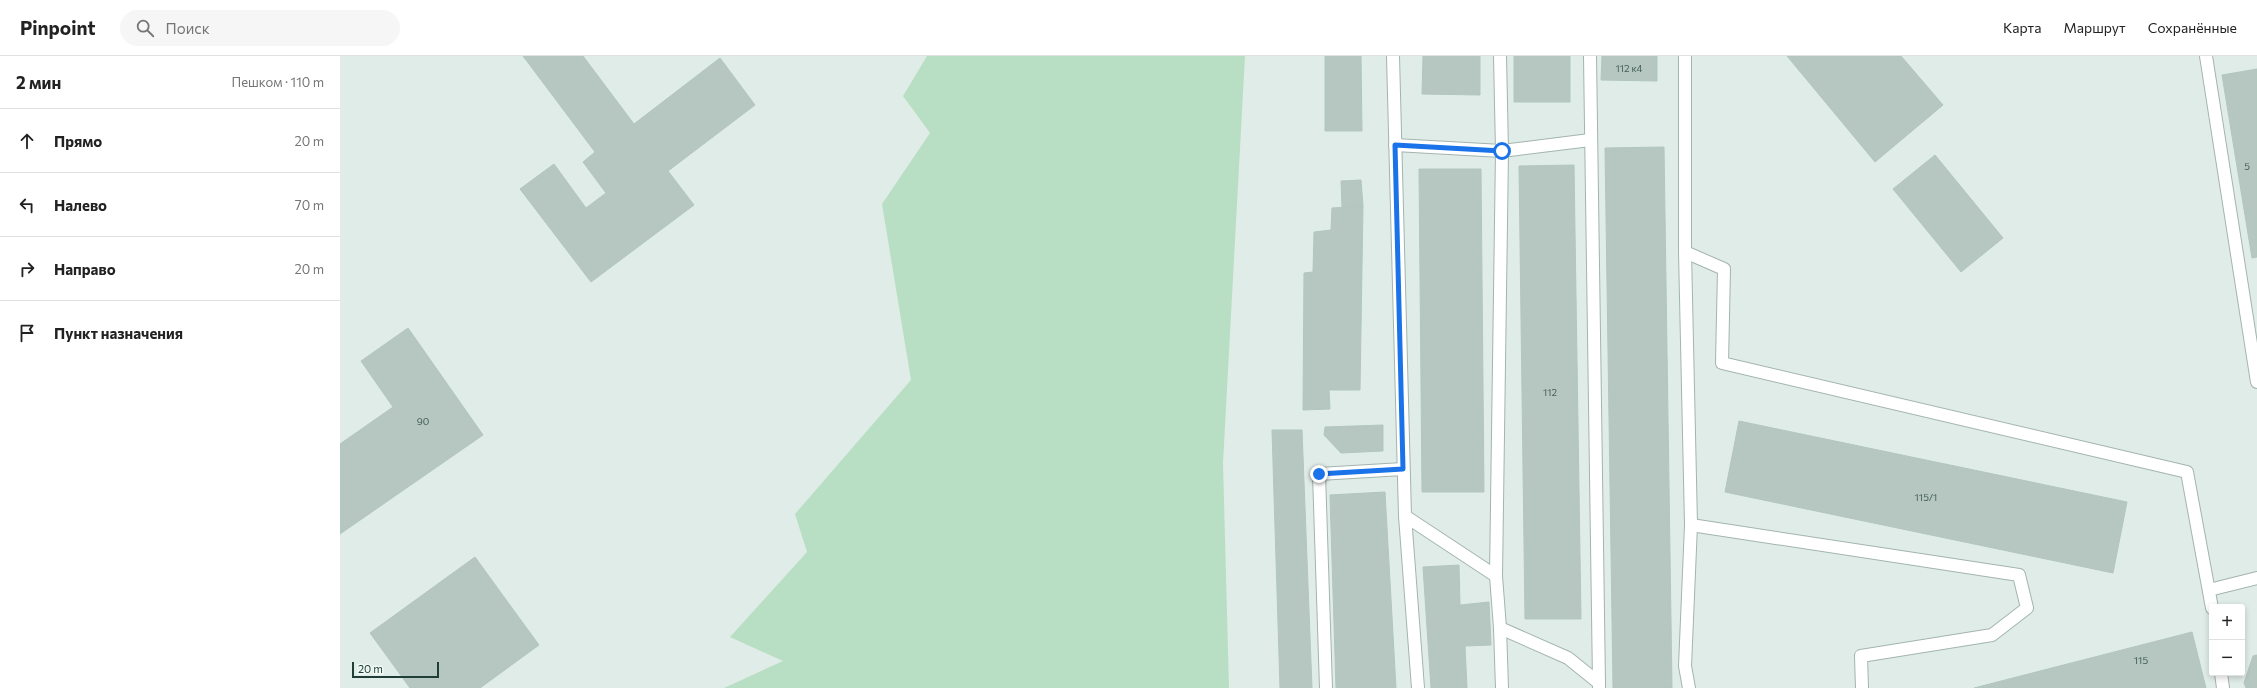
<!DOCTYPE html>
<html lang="ru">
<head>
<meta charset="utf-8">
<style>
  body { margin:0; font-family:Commissioner,sans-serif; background:#f6f6f6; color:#222 }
  .controls { position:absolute; right:12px; bottom:12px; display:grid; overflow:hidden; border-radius:4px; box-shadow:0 2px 6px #0003 }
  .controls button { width:36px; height:36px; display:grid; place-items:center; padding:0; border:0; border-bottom:1px solid #e0e0e0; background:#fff; color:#222; font:20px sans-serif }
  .scale { position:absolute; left:12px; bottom:10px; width:87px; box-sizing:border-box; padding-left:4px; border:2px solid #203e37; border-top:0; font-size:11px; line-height:14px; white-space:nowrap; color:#203e37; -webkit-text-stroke:3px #f1f9f5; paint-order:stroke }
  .stop { position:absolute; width:12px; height:12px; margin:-9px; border:3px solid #1a73e8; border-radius:50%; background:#fff }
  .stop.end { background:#1a73e8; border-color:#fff; box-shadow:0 1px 4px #0008 }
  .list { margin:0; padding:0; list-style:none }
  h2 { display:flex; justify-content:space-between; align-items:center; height:52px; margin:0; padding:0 16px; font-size:17px }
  h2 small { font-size:13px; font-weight:400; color:#767676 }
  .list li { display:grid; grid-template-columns:26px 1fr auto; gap:12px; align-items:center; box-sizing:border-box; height:64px; padding:0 16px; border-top:1px solid #e0e0e0 }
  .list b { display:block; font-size:15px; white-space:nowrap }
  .list em { font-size:13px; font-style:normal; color:#767676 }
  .icon { flex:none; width:22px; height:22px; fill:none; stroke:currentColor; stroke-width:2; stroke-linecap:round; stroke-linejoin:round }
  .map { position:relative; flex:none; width:1917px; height:632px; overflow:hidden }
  header { display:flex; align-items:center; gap:24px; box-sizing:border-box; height:56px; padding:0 20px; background:#fff; border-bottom:1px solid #e0e0e0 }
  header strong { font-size:19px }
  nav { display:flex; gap:22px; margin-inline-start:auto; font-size:14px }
  .search { width:280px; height:36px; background:#f6f6f6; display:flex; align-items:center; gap:10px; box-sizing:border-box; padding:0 14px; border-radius:22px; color:#767676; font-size:15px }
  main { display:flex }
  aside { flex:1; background:#fff }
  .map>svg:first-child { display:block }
  .green { fill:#b8dfc3 }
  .building { fill:#b5c7c0; stroke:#b2c6bf }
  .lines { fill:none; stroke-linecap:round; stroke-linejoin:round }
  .minor-casing { stroke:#a3b4af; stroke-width:14 }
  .minor { stroke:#fff; stroke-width:12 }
  .route { stroke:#1a73e8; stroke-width:5 }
  .labels { text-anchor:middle; stroke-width:3; stroke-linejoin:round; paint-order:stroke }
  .number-label { font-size:10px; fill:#456059 }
</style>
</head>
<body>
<header>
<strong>Pinpoint</strong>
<div class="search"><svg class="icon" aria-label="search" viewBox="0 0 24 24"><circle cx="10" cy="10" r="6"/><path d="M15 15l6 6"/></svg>Поиск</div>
<nav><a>Карта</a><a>Маршрут</a><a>Сохранённые</a></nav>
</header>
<main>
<aside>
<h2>2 мин<small>Пешком · 110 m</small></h2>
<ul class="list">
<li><svg class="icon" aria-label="ahead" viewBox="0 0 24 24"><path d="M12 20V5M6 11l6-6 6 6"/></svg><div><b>Прямо</b></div><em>20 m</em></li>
<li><svg class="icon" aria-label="left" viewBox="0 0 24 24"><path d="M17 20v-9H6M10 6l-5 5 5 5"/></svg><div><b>Налево</b></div><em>70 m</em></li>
<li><svg class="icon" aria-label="right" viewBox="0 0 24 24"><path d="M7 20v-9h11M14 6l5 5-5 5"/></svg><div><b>Направо</b></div><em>20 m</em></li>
<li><svg class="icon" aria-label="arrive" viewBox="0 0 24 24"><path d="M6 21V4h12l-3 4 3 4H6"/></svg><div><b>Пункт назначения</b></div></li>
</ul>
</aside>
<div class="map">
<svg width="1917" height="632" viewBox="0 0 1917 632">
  <rect width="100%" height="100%" fill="#e0ece7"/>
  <polygon class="green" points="587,0 905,0 883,407 889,632 384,632 443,605 390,581 467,496 455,458 571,324 542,148 590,77 563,40"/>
  <g class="building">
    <polygon points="183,0 243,0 294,68 380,2 415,49 328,115 354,149 251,226 180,133 214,108 246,152 266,137 243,106 255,96"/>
    <polygon points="985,0 1021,0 1022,75 985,75"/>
    <polygon points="1083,0 1140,0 1140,39 1082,38"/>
    <rect x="1174" y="0" width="56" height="46"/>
    <polygon points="1262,0 1317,0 1317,25 1261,24"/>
    <polygon points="1447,0 1561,0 1603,49 1535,106"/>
    <polygon points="1917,13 1917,201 1912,202 1882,19"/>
    <polygon points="1324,91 1332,632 1273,632 1265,92"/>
    <polygon points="1595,99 1663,182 1621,216 1553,133"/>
    <polygon points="1234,109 1241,563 1185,563 1179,110"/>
    <polygon points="1079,113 1141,113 1144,436 1082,436"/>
    <polygon points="1021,124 1023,150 1002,151 1001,125"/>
    <polygon points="1023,150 1020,334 989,334 990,353 963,354 964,217 973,216 974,176 991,174 992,152"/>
    <polygon points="68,272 143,379 0,478 0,388 53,351 21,305"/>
    <polygon points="1399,365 1787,446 1773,517 1385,436"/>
    <polygon points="1043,369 1043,395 1001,397 984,379 985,371"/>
    <polygon points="932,374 962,374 972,632 940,632"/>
    <polygon points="1045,436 1056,632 996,632 990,439"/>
    <polygon points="135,501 199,589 140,632 70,632 30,577"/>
    <polygon points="1119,509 1120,549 1149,546 1151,589 1125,590 1127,632 1091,632 1083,511"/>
    <polygon points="1852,576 1866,632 1634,632"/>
    <polygon points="1917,599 1917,632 1906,632 1904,627 1913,600"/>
  </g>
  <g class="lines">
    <defs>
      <g id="minor">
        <polyline points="1053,0 1065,460 1156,520 1160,572 1228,602 1259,627 1259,632"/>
        <polyline points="1250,0 1259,627"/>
        <polyline points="1345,0 1345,196 1351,469 1345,610 1349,632"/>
        <polyline points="1866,0 1917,326"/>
        <polyline points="1055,89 1162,95 1250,84"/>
        <polyline points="1345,196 1384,213 1382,307 1847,416 1872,552"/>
        <polyline points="1065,460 1078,632"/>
        <polyline points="1351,469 1679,519 1687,552 1652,579 1521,600 1522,632"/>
        <polyline points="1156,520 1162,95 1160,0"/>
        <polyline points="1869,534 1917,522"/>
        <polyline points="1160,572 1162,632"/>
        <polyline points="1881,617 1883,632"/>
        <polyline points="986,632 979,418 1063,413"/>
      </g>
    </defs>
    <use href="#minor" class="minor-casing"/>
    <use href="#minor" class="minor"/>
  </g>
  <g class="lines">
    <polyline class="route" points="979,418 1063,413 1055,89 1162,95"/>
  </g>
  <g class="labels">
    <g class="number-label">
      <text x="1289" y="16">112 к4</text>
      <text x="1907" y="114">5</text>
      <text x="1210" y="340">112</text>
      <text x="83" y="369">90</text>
      <text x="1586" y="445">115/1</text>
      <text x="1801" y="608">115</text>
    </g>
  </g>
</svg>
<div class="controls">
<button>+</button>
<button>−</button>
</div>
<div class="scale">20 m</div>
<div class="stop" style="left:1162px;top:95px"></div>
<div class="stop end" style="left:979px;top:418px"></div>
</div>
</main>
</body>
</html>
